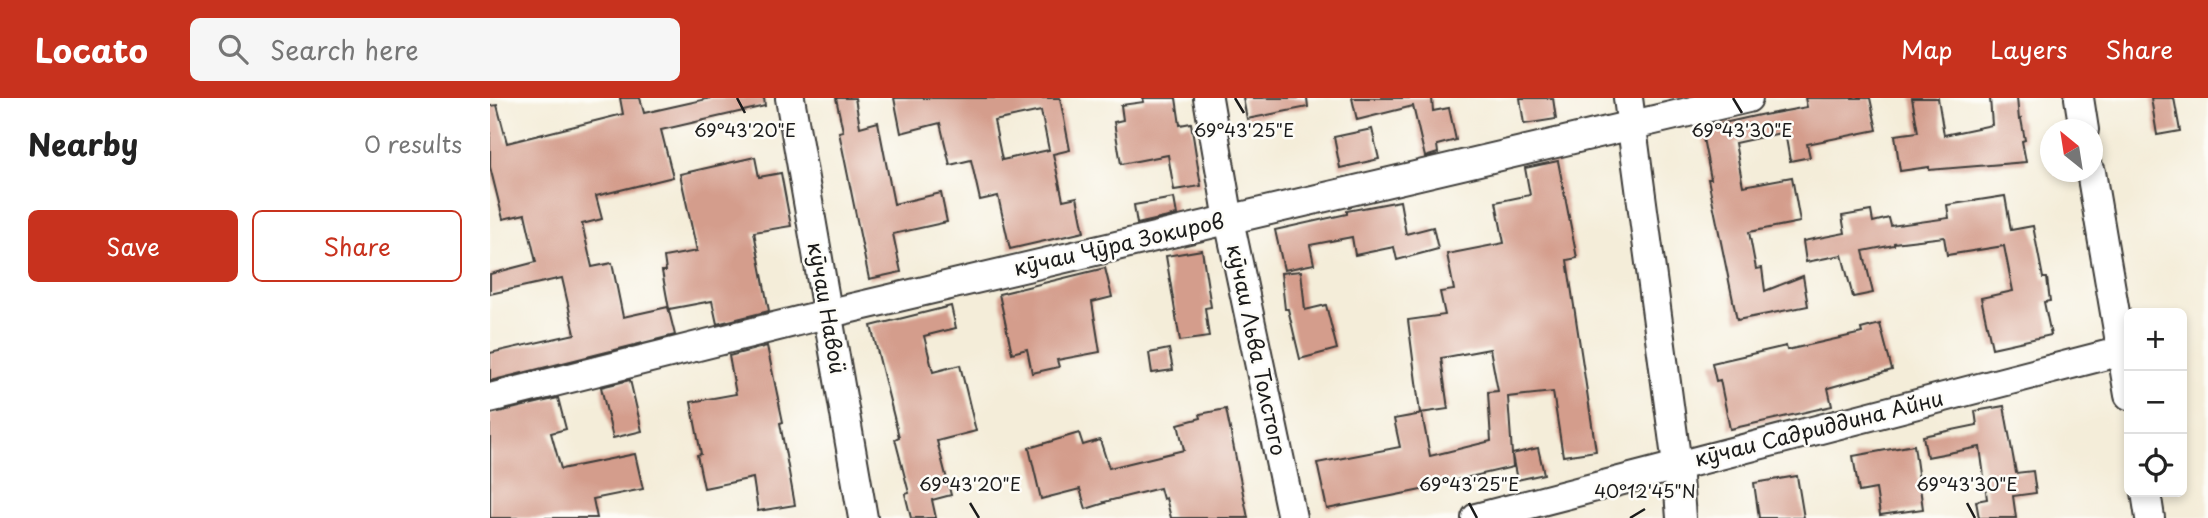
<!DOCTYPE html>
<html lang="en">
<head>
<meta charset="utf-8">
<style>
  body { margin:0; font-family:"Playpen Sans",sans-serif; background:#f6f6f6; color:#222 }
  .controls { position:absolute; right:21px; bottom:21px; display:grid; overflow:hidden; border-radius:10px; box-shadow:0 4px 10px #0003 }
  .controls button { width:63px; height:63px; display:grid; place-items:center; padding:0; border:0; border-bottom:2px solid #e0e0e0; background:#fff; color:#222; font:35px sans-serif }
  .compass { position:absolute; left:1550px; top:21px; width:63px; height:63px; border-radius:50%; background:#fff; box-shadow:0 4px 10px #0003; rotate:330deg }
  .list { margin:0; padding:0; list-style:none }
  h2 { display:flex; justify-content:space-between; align-items:center; height:91px; margin:0; padding:0 28px; font-size:30px }
  h2 small { font-size:23px; font-weight:400; color:#767676 }
  .actions { display:flex; gap:14px; padding:21px 28px }
  .actions a { flex:1; padding:16px 0; border:2px solid #c8321e; border-radius:10px; text-align:center; font-size:24px; color:#c8321e }
  .actions .main { background:#c8321e; color:#fff }
  .icon { flex:none; width:38px; height:38px; fill:none; stroke:currentColor; stroke-width:2; stroke-linecap:round; stroke-linejoin:round }
  .map { position:relative; flex:none; width:1718px; height:420px; overflow:hidden }
  header { display:flex; align-items:center; gap:42px; box-sizing:border-box; height:98px; padding:0 35px; background:#c8321e; color:#fff }
  header strong { font-size:33px }
  nav { display:flex; gap:38px; margin-inline-start:auto; font-size:24px }
  .search { width:490px; height:63px; background:#f6f6f6; display:flex; align-items:center; gap:18px; box-sizing:border-box; padding:0 24px; border-radius:10px; color:#767676; font-size:26px }
  main { display:flex }
  aside { flex:1; background:#fff }
  .map>svg:first-child { display:block }
  .building { fill:#d49d8c; fill-rule:evenodd }
  .lines { fill:none; stroke-linecap:round; stroke-linejoin:round }
  .minor-casing { stroke:#3c3b38; stroke-width:32 }
  .minor { stroke:#fff; stroke-width:28 }
  .ticks { fill:none; stroke:#1c1c1c; stroke-width:2.5 }
  .labels { text-anchor:middle; stroke-width:5; stroke-linejoin:round; paint-order:stroke }
  .street-label { font-size:21px; fill:#1c1c1c; stroke:#fdfcf7 }
  .ticks-label { font-size:18px; text-anchor:middle; fill:#1c1c1c; stroke:#fdfcf7; stroke-width:5; stroke-linejoin:round; paint-order:stroke }
</style>
</head>
<body>
<header>
<strong>Locato</strong>
<div class="search"><svg class="icon" aria-label="search" viewBox="0 0 24 24"><circle cx="10" cy="10" r="6"/><path d="M15 15l6 6"/></svg>Search here</div>
<nav><a>Map</a><a>Layers</a><a>Share</a></nav>
</header>
<main>
<aside>
<h2>Nearby<small>0 results</small></h2>
<ul class="list">
</ul>
<div class="actions"><a class="main">Save</a><a>Share</a></div>
</aside>
<div class="map">
<svg width="1718" height="420" viewBox="0 0 1718 420">
  <rect width="100%" height="100%" fill="#fdfcf7"/>
  <filter id="ink" filterUnits="userSpaceOnUse"><feTurbulence type="fractalNoise" baseFrequency=".0143" numOctaves="2"/><feDisplacementMap in="SourceGraphic" scale="14" xChannelSelector="R" yChannelSelector="G"/><feConvolveMatrix kernelMatrix="1 2 1 2 8 2 1 2 1" color-interpolation-filters="sRGB"/></filter>
  <filter id="wash" filterUnits="userSpaceOnUse"><feTurbulence type="fractalNoise" baseFrequency=".00686" numOctaves="4" result="noise"/><feDisplacementMap in="SourceGraphic" scale="28" xChannelSelector="R" yChannelSelector="G"/><feGaussianBlur stdDeviation="1.57" result="paint"/><feColorMatrix in="noise" values="0 0 0 0 0 0 0 0 0 0 0 0 0 0 0 0 0 1.4 0 .05"/><feComposite in="paint" operator="in"/></filter>
  <g filter="url(#wash)">
    <rect width="100%" height="100%" fill="#f4edd9"/>
    <g id="blocks">
      <g class="building">
        <polygon points="130,0 150,0 154,15 221,0 274,0 275,8 171,32 183,79 106,98 112,121 92,126 102,169 122,165 133,219 178,209 185,237 0,283 0,255 85,236 72,180 0,196 0,176 46,164 35,116 13,121 0,69 0,8 7,7 17,45 133,16"/>
        <polygon points="346,0 365,0 370,29 388,24 404,106 451,95 457,124 403,136 411,174 379,181 349,34 353,33"/>
        <path d="M404,0H570L580,52L563,56L573,102L587,99L594,134L520,151L508,98L490,102L481,62L460,67L450,25L411,35ZM551,13L559,52L512,62L504,23Z"/>
        <polygon points="653,0 686,0 690,27 701,25 711,88 684,92 678,57 631,66 624,24 633,22 631,7 654,4"/>
        <polygon points="753,0 817,0 818,9 757,21"/>
        <polygon points="862,0 942,0 943,13 959,10 966,42 947,47 948,55 935,59 923,8 867,22"/>
        <polygon points="1030,0 1063,0 1066,21 1034,26"/>
        <polygon points="1315,0 1380,0 1387,32 1317,46 1320,59 1300,63 1295,34 1245,45 1253,88 1302,79 1310,124 1259,134 1266,171 1272,170 1275,193 1313,178 1318,208 1247,222 1218,81 1221,81 1211,30 1274,16 1274,17 1317,9"/>
        <polygon points="1422,0 1448,0 1454,37 1502,27 1500,0 1527,0 1529,22 1531,21 1535,42 1532,43 1536,64 1439,72 1439,69 1410,73 1405,37 1428,34"/>
        <polygon points="1661,0 1684,0 1690,33 1667,37"/>
        <polygon points="882,31 889,61 850,70 844,39"/>
        <polygon points="265,59 269,79 291,75 301,128 264,134 279,213 227,226 222,203 179,211 172,173 176,173 174,159 207,153 190,76"/>
        <polygon points="1068,63 1087,160 1077,162 1106,353 1073,358 1063,294 1018,299 1022,356 1048,350 1054,376 1027,382 1022,357 1023,369 945,387 946,389 837,411 827,365 910,349 904,321 932,316 940,358 1001,343 998,294 1008,293 1000,251 951,260 958,311 930,315 918,222 955,217 950,194 964,192 957,156 1014,145 1006,104 1040,97 1035,70"/>
        <polygon points="1515,98 1521,132 1543,128 1553,180 1557,180 1560,203 1554,204 1561,237 1502,250 1491,200 1523,193 1514,148 1457,157 1454,139 1404,145 1404,147 1373,153 1383,195 1363,199 1352,157 1316,164 1313,143 1355,135 1352,118 1381,113 1383,124 1399,120 1401,128 1459,120 1457,107"/>
        <polygon points="684,100 687,117 647,126 644,107"/>
        <polygon points="910,103 916,136 943,129 948,151 907,162 904,149 865,157 862,139 820,147 824,166 794,172 785,132 857,116 857,113"/>
        <polygon points="712,152 721,209 715,210 719,239 690,243 676,158"/>
        <polygon points="615,170 622,199 602,204 610,254 567,262 569,269 542,275 537,251 522,255 509,196"/>
        <polygon points="811,173 815,212 836,207 847,251 810,261 798,211 795,211 791,175"/>
        <polygon points="461,208 466,230 434,238 443,274 470,267 486,333 447,343 461,397 442,402 446,420 421,420 415,396 419,395 405,341 409,339 381,228"/>
        <polygon points="1390,226 1402,272 1338,290 1342,308 1240,331 1230,282 1226,283 1222,265 1296,248 1297,252 1372,235 1371,231"/>
        <polygon points="277,248 293,324 290,325 305,407 268,413 263,380 214,390 207,357 211,356 201,304 246,296 239,258"/>
        <polygon points="679,251 683,272 662,275 659,255"/>
        <polygon points="140,282 152,333 123,340 111,289"/>
        <polygon points="68,300 76,331 61,335 71,371 145,356 153,391 103,401 107,420 0,420 0,316"/>
        <polygon points="1514,308 1526,375 1543,373 1546,395 1523,398 1526,420 1489,420 1486,403 1497,401 1490,349 1437,359 1433,338 1487,327 1485,313"/>
        <polygon points="736,311 758,420 681,420 676,400 673,401 670,390 614,404 615,405 596,411 590,391 551,401 539,350 589,335 593,347 610,342 619,370 694,352 688,326 711,320 710,316"/>
        <polygon points="1424,347 1433,411 1390,417 1386,391 1369,394 1363,358"/>
        <polygon points="1307,378 1314,420 1269,420 1264,385"/>
      </g>
    </g>
  </g>
  <g filter="url(#ink)">
    <use href="#blocks" fill-opacity="0" stroke="#3c3b38" stroke-width="2"/>
    <g class="lines">
      <defs>
        <g id="minor">
          <polyline points="300,0 373,420"/>
          <polyline points="718,0 739,122 802,420"/>
          <polyline points="1138,0 1187,367 1191,420"/>
          <polyline points="1589,0 1594,32"/>
          <polyline points="1601,74 1639,297"/>
          <polyline points="0,300 336,216 1258,0"/>
          <polyline points="1656,394 1660,420"/>
          <polyline points="986,420 1632,253"/>
        </g>
      </defs>
      <use href="#minor" class="minor-casing"/>
      <use href="#minor" class="minor"/>
    </g>
  </g>
  <path class="ticks" d="M247,0L255,15M745,0L754,15M1243,0L1252,15M480,405L489,420M979,405L987,420M1477,405L1485,420M1140,420L1155,411"/>
  <g class="labels">
    <g class="street-label">
      <text transform="translate(629 147) rotate(-13)" y="7">кӯчаи Ҷӯра Зокиров</text>
      <text transform="translate(336 210) rotate(80)" y="7">кӯчаи Навоӣ</text>
      <text transform="translate(766 252) rotate(78)" y="7">кӯчаи Льва Толстого</text>
      <text transform="translate(1329 331) rotate(-14)" y="7">кӯчаи Садриддина Айни</text>
    </g>
  </g>
  <g class="ticks-label">
    <text x="255" y="39">69°43'20"E</text>
    <text x="754" y="39">69°43'25"E</text>
    <text x="1252" y="39">69°43'30"E</text>
    <text x="480" y="393">69°43'20"E</text>
    <text x="979" y="393">69°43'25"E</text>
    <text x="1477" y="393">69°43'30"E</text>
    <text x="1155" y="400">40°12'45"N</text>
  </g>
</svg>
<div class="controls">
<button>+</button>
<button>−</button>
<button><svg class="icon" aria-label="locate" viewBox="0 0 24 24"><circle cx="12" cy="12" r="6"/><path d="M12 2v4M12 18v4M2 12h4M18 12h4"/></svg></button>
</div>
<svg class="compass" viewBox="-18 -18 36 36"><path d="M0-13l5 13h-10z" fill="#e53935"/><path d="M0 13l5-13h-10z" fill="#767676"/></svg>
</div>
</main>
</body>
</html>
